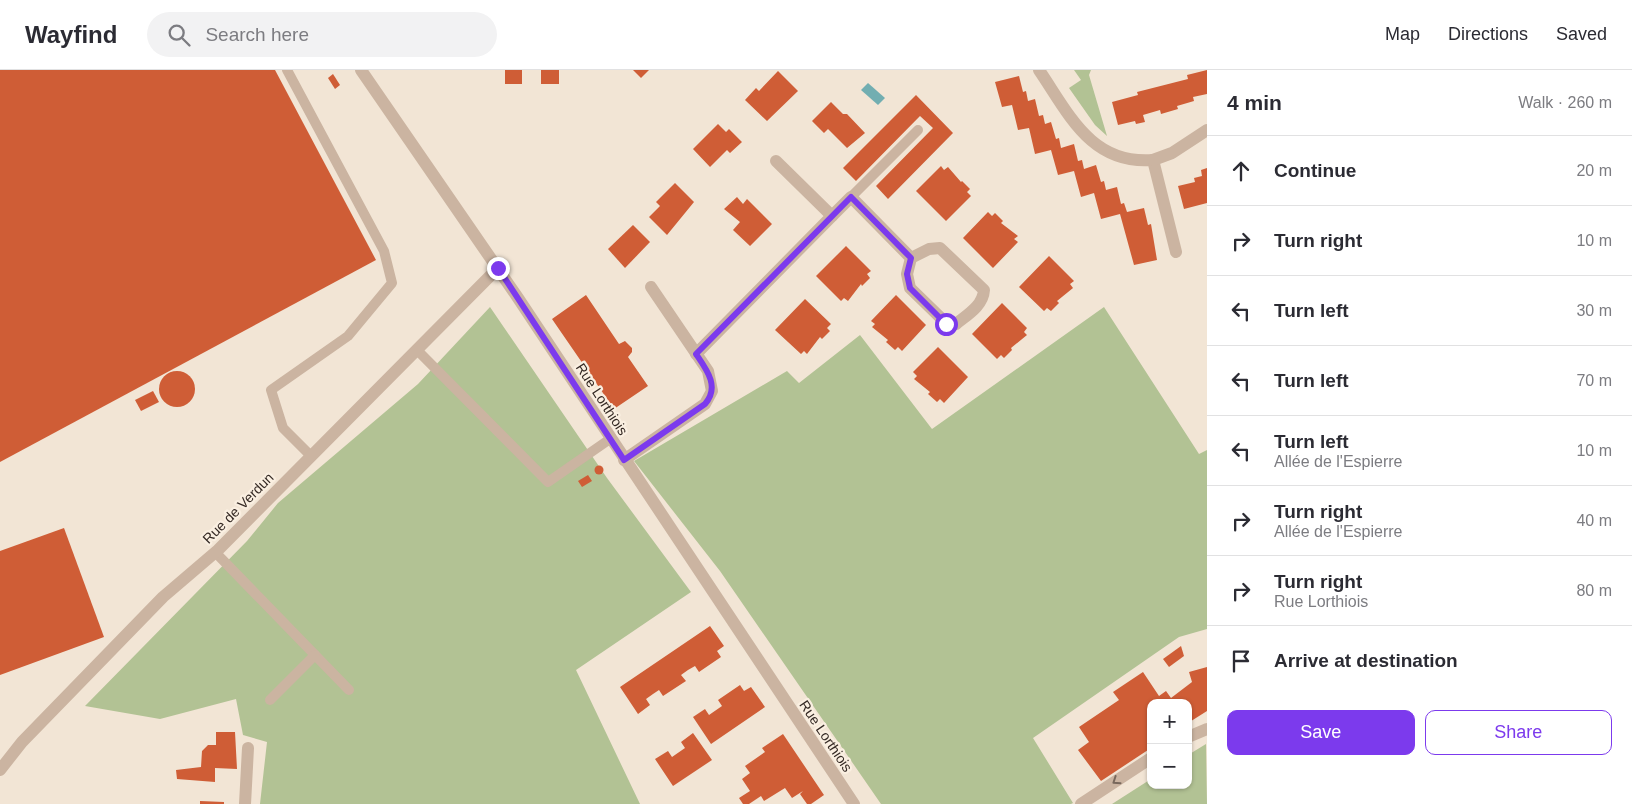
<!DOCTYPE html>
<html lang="en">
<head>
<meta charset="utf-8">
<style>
  body { margin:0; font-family:Arial,sans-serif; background:#f2f2f3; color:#2b2b33 }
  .controls { position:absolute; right:15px; bottom:15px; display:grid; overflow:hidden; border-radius:10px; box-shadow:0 1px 4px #0004 }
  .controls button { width:45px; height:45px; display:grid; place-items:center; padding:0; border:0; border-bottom:1px solid #e1e1e2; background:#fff; color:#2b2b33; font:25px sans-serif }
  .stop { position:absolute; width:15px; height:15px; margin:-11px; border:4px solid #7c3aed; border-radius:50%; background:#fff }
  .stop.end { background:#7c3aed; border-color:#fff; box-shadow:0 1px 5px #0008 }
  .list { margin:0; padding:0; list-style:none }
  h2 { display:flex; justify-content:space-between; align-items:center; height:65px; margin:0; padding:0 20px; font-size:21px }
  h2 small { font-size:16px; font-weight:400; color:#7c7c81 }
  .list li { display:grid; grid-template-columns:32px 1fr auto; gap:15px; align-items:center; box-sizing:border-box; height:70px; padding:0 20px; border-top:1px solid #e1e1e2 }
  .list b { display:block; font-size:19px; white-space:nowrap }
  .list p { margin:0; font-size:16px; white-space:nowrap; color:#7c7c81 }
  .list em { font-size:16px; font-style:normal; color:#7c7c81 }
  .actions { display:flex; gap:10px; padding:15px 20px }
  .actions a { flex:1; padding:11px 0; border:1px solid #7c3aed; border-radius:10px; text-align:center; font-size:18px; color:#7c3aed }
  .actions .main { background:#7c3aed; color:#fff }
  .icon { flex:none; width:28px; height:28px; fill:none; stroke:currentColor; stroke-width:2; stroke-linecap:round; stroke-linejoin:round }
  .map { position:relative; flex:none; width:1207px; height:734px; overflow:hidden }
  header { display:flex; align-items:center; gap:30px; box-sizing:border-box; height:70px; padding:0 25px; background:#fff; border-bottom:1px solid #e1e1e2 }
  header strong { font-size:24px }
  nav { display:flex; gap:28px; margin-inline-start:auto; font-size:18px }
  .search { width:350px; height:45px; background:#f2f2f3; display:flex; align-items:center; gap:12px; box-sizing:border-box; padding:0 18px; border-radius:28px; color:#7c7c81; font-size:19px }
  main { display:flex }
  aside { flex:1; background:#fff }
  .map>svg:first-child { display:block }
  .green { fill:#b2c294 }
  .water { fill:#72aeb1 }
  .building { fill:#cf5d36 }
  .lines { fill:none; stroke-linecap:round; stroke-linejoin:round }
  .service { stroke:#cbb4a1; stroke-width:10 }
  .minor { stroke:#cbb4a1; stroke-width:12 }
  .oneway { stroke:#78685c }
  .route { stroke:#7c3aed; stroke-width:6 }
  .labels { text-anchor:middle; stroke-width:4.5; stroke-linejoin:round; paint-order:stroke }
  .street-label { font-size:14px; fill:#342924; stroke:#faefe1 }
</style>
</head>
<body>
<header>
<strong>Wayfind</strong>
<div class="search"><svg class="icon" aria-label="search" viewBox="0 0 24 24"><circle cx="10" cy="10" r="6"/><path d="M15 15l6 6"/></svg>Search here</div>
<nav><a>Map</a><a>Directions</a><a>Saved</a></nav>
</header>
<main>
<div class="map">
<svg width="1207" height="734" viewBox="0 0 1207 734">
  <rect width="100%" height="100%" fill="#f2e5d5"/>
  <g class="green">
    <polygon points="1074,0 1091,0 1089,5 1107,66 1095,55 1069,18 1081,10"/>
    <polygon points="490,237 607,408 691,522 576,600 640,734 260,734 267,672 243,665 236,629 160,649 85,636 247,471 278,433 418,314"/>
    <polygon points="1104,237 1199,384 1207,380 1207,559 1179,567 1033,668 1073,733 1071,734 881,734 720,501 634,391 787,301 799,313 860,265 932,359"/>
    <polygon points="1206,674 1207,734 1112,734 1151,709 1151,715 1188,715 1188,685"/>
  </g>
  <polygon class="water" points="868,13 885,28 878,35 861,20"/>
  <g class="building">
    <polygon points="0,0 275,0 376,190 0,392"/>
    <rect x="505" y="0" width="17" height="14"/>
    <rect x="541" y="0" width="18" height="14"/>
    <polygon points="633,0 649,0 641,8"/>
    <polygon points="1207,0 1207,24 1193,27 1194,31 1177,36 1178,39 1161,44 1160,40 1143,45 1145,52 1136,54 1135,51 1118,55 1112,32 1138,25 1137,22 1188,9 1187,5"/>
    <polygon points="778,1 798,21 767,51 745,30 756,18 759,21"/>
    <polygon points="333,4 340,15 335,19 328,8"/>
    <polygon points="1019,6 1023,22 1026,21 1028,31 1035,29 1039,46 1043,45 1045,54 1051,52 1056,69 1059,68 1061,78 1074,74 1078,91 1082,90 1084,99 1096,95 1101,112 1104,111 1106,120 1117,117 1121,134 1124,133 1127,142 1144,138 1148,155 1151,154 1157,190 1134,195 1120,144 1101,149 1094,123 1081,127 1074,101 1058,105 1051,80 1035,84 1029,58 1018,60 1012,35 1002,37 995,12"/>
    <polygon points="916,25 953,63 888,129 876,116 933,58 920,46 856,111 843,98"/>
    <polygon points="831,32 843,44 847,44 865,63 847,78 828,59 824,63 812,51"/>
    <polygon points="718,54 726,62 729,59 742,72 730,83 727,80 710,97 693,79"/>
    <polygon points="941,96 944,100 948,97 961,112 962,111 970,119 967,122 971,126 946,151 916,121"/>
    <polygon points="1207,98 1207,133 1184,139 1178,116 1195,112 1194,108 1202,106 1201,100"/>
    <polygon points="675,113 694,132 667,165 649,147 660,136 656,132"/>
    <polygon points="737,127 743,134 747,129 772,154 750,176 733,160 740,152 724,139"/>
    <polygon points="988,142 992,146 995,143 1003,151 1001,153 1018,166 1014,169 1018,172 993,198 963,168"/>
    <polygon points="633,155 650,172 625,198 608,179"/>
    <polygon points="846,176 871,201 867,204 870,208 862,216 861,214 848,231 844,228 841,231 816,206"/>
    <polygon points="1049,186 1074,211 1070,214 1073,218 1057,231 1059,233 1051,241 1047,238 1044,241 1019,217"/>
    <polygon points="586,225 619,274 625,271 632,278 632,282 628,287 648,316 614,339 552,249"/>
    <polygon points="896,225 926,255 902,281 898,277 895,280 886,272 888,270 872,257 875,254 871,251"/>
    <polygon points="805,229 831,254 827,258 830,261 822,269 820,267 807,284 804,281 801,284 775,260"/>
    <polygon points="1002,233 1027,258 1024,262 1027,265 1011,278 1012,280 1004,288 1001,285 997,289 972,264"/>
    <polygon points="938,277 968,307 944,333 940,329 937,332 928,324 930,322 914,309 917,306 913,302"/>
    <circle cx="177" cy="319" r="18"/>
    <polygon points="153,321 159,332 141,341 135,330"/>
    <circle cx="599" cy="400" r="4.5"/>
    <polygon points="588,405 592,411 582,417 578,411"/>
    <polygon points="64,458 104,567 0,605 0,481"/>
    <polygon points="710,556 724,576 717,581 721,587 699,602 695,596 688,600 681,605 686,611 663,626 659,620 653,624 646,629 650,635 638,644 620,617"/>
    <polygon points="1181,576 1184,586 1169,597 1163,589"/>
    <polygon points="1207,597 1207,641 1188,653 1188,633 1151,633 1151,678 1101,711 1078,680 1089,672 1079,657 1119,630 1113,622 1143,602 1159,626 1166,621 1171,628 1192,612 1189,602"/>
    <polygon points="740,615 744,621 751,617 765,637 711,674 693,647 705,639 709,645 722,636 718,630"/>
    <polygon points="216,662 235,662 237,699 215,698 215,712 177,709 176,700 201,697 202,681 208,675 216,675"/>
    <polygon points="693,663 712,690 673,716 655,689 668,681 672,687 685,678 681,672"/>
    <polygon points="783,664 824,725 811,734 807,734 800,724 803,721 792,728 785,718 764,731 761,726 749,734 743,734 739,728 750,721 742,709 750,703 745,696 765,682 762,678"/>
    <polygon points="200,731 224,732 224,734 200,734"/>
  </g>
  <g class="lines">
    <g class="service">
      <polyline points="287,0 384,181 392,213 348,266 271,320 283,358 311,386"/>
      <polyline points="851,127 918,60"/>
      <polyline points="417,280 548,412 610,369"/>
      <polyline points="215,482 349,620"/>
      <polyline points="270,630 315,585"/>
    </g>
    <g class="minor">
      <polyline points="361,0 518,228 854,734"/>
      <path d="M1039,0C1069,44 1091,95 1153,90L1176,182"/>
      <polyline points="1153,90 1172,83 1207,60"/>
      <path d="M832,146L851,127L911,188L907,204L910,218L946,253L956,254C967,245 983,236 984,220L940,178L929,179L911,188"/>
      <polyline points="696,284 832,146 776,91"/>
      <polyline points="624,390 705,334 712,321 708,301 651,217"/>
      <polyline points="1188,667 1207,659"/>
      <polyline points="0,700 22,672 163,527 218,480 498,198"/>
      <polyline points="245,734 248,678"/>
      <polyline points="1081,734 1151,688"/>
    </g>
  </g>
  <defs><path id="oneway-chevron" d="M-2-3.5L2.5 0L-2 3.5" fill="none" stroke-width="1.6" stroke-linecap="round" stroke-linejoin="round" transform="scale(1.25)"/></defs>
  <use class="oneway" href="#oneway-chevron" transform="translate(1116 711) rotate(146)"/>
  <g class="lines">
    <path class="route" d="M498,198L624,390L705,334C720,317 707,300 696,284L851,127L911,188L907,204L910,218L946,254"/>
  </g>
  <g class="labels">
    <g class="street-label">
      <text transform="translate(602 329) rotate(57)" y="5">Rue Lorthiois</text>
      <text transform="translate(238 438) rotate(-45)" y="5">Rue de Verdun</text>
      <text transform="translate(826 666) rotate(56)" y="5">Rue Lorthiois</text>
    </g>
  </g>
</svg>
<div class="controls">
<button>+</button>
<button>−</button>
</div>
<div class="stop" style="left:946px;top:254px"></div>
<div class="stop end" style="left:498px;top:198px"></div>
</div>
<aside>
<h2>4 min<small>Walk · 260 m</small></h2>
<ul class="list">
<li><svg class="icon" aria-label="ahead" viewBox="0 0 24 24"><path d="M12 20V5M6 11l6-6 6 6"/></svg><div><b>Continue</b></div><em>20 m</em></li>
<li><svg class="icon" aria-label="right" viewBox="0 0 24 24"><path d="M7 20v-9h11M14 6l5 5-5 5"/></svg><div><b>Turn right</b></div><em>10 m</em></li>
<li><svg class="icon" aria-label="left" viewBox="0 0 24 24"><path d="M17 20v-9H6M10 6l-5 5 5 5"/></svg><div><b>Turn left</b></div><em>30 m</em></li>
<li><svg class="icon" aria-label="left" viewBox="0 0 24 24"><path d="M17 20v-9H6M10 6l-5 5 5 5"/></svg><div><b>Turn left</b></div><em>70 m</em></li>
<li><svg class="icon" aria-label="left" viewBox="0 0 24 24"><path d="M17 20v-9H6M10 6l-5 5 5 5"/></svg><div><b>Turn left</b><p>Allée de l'Espierre</p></div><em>10 m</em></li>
<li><svg class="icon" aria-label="right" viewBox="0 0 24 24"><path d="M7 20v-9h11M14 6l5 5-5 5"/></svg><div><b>Turn right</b><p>Allée de l'Espierre</p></div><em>40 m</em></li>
<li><svg class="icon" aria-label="right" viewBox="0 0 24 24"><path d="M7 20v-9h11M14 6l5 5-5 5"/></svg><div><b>Turn right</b><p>Rue Lorthiois</p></div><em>80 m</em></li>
<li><svg class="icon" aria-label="arrive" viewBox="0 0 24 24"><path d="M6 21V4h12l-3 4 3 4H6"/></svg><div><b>Arrive at destination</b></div></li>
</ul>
<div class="actions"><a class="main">Save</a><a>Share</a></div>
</aside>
</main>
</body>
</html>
